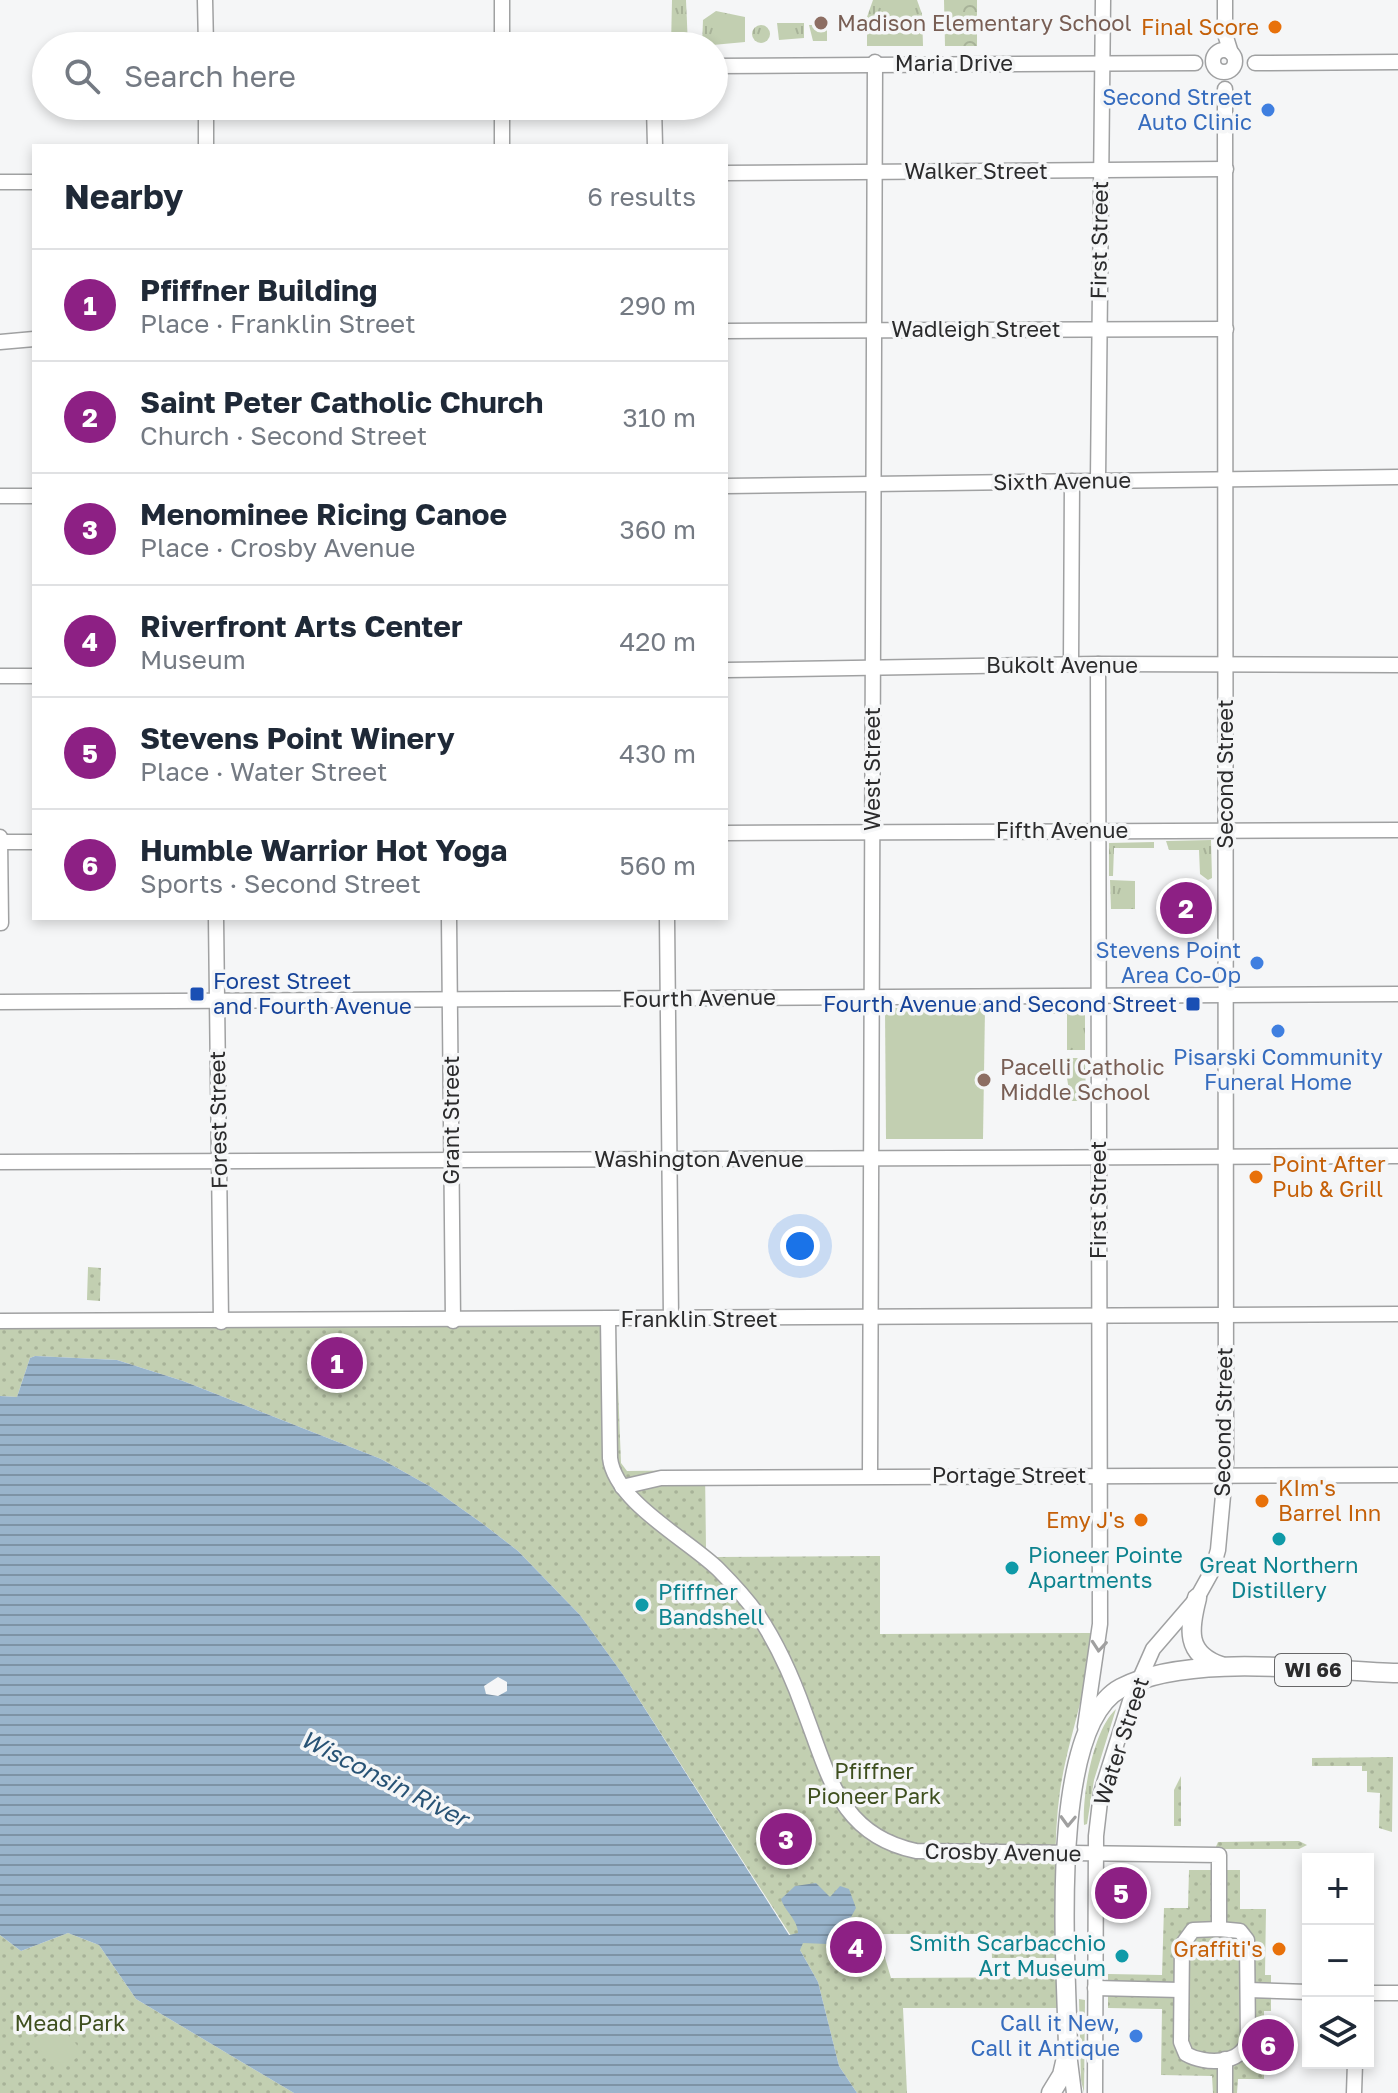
<!DOCTYPE html>
<html lang="en">
<head>
<meta charset="utf-8">
<style>
  body { margin:0; font-family:"Golos Text",sans-serif; background:#f2f2f3; color:#1f2937 }
  .controls { position:absolute; right:24px; bottom:24px; display:grid; overflow:hidden; border-radius:0px; box-shadow:0 4px 12px #0003 }
  .controls button { width:72px; height:72px; display:grid; place-items:center; padding:0; border:0; border-bottom:2px solid #e0e1e3; background:#fff; color:#1f2937; font:40px sans-serif }
  .you { position:absolute; left:800px; top:1246px; width:28px; height:28px; margin:-20px; border:6px solid #fff; border-radius:50%; background:#1a73e8; box-shadow:0 0 0 12px #1a73e833 }
  .badge { display:grid; place-items:center; width:52px; height:52px; border-radius:50%; background:#8d2084; color:#fff; font-size:26px; font-weight:700 }
  .pin { position:absolute; translate:-50% -50%; border:4px solid #fff; box-shadow:0 2px 8px #0006 }
  .list { margin:0; padding:0; list-style:none }
  h2 { display:flex; justify-content:space-between; align-items:center; height:104px; margin:0; padding:0 32px; font-size:34px }
  h2 small { font-size:26px; font-weight:400; color:#747a83 }
  .list li { display:grid; grid-template-columns:52px 1fr auto; gap:24px; align-items:center; box-sizing:border-box; height:112px; padding:0 32px; border-top:2px solid #e0e1e3 }
  .list b { display:block; font-size:30px; white-space:nowrap }
  .list p { margin:0; font-size:26px; white-space:nowrap; color:#747a83 }
  .list em { font-size:26px; font-style:normal; color:#747a83 }
  .icon { flex:none; width:44px; height:44px; fill:none; stroke:currentColor; stroke-width:2; stroke-linecap:round; stroke-linejoin:round }
  .map { position:relative; flex:none; width:1398px; height:2093px; overflow:hidden }
  .search { position:absolute; background:#fff; box-shadow:0 4px 12px #0003; left:32px; top:32px; width:696px; height:88px; display:flex; align-items:center; gap:20px; box-sizing:border-box; padding:0 28px; border-radius:44px; color:#747a83; font-size:30px }
  .panel { position:absolute; background:#fff; box-shadow:0 4px 12px #0003; left:32px; top:144px; width:696px; height:776px; border-radius:0px }
  .map>svg:first-child { display:block }
  .grass { fill:url(#grass-tufts) }
  .forest { fill:url(#forest-crowns) }
  .park { fill:url(#park-dots) }
  .pitch { fill:#c2cfb1 }
  .water { fill:url(#water-rules); fill-rule:evenodd }
  .lines { fill:none; stroke-linecap:round; stroke-linejoin:round }
  .minor-casing { stroke:#a0a1a2; stroke-width:17 }
  .major-casing { stroke:#a0a1a2; stroke-width:21 }
  .minor { stroke:#fff; stroke-width:14 }
  .major { stroke:#fff; stroke-width:18 }
  .oneway { stroke:#a0a0a0 }
  .education-dot { fill:#8d6e63; stroke:#f5f6f7; stroke-width:3 }
  .food-dot { fill:#e8710a; stroke:#f5f6f7; stroke-width:3 }
  .shop-dot { fill:#3f7fe0; stroke:#f5f6f7; stroke-width:3 }
  .transit-dot { fill:#1a4fb4; stroke:#f5f6f7; stroke-width:3 }
  .culture-dot { fill:#0f9aa8; stroke:#f5f6f7; stroke-width:3 }
  .labels { text-anchor:middle; stroke-width:7; stroke-linejoin:round; paint-order:stroke }
  .shield { fill:#f5f6f7; stroke:#686869; stroke-width:2 }
  .shield-label { font-size:20px; font-weight:bold; fill:#2b2b2c }
  .education-label { font-size:22px; fill:#785e54; stroke:#f5f6f7; text-anchor:start }
  .food-label { font-size:22px; fill:#c56008; stroke:#f5f6f7; text-anchor:end }
  .street-label { font-size:22px; fill:#2b2b2c; stroke:#f5f6f7 }
  .shop-label { font-size:22px; fill:#366cbe; stroke:#f5f6f7; text-anchor:end }
  .transit-label { font-size:22px; fill:#164399; stroke:#f5f6f7; text-anchor:start }
  .culture-label { font-size:22px; fill:#0d838f; stroke:#f5f6f7; text-anchor:start }
  .park-label { font-size:22px; fill:#3e4f1e; stroke:#f5f6f7 }
  .water-label { font-size:24px; font-style:italic; fill:#285375; stroke:#f5f6f7 }
</style>
</head>
<body>
<div class="map">
<svg width="1398" height="2093" viewBox="0 0 1398 2093">
  <defs>
    <pattern id="grass-tufts" width="24" height="20" patternUnits="userSpaceOnUse" patternTransform="scale(2)"><rect width="24" height="20" fill="#c2cfb1"/><path d="M3 7l-1-3M5 7V3M7 7l1-3M15 17l-1-3M17 17v-4M19 17l1-3" fill="none" stroke="#a7b298"/></pattern>
    <pattern id="forest-crowns" width="20" height="18" patternUnits="userSpaceOnUse" patternTransform="scale(2)"><rect width="20" height="18" fill="#c2cfb1"/><path d="M2 6a3 3 0 1 1 6 0M12 15a3 3 0 1 1 6 0" fill="none" stroke="#a7b298"/></pattern>
    <pattern id="park-dots" width="8" height="8" patternUnits="userSpaceOnUse" patternTransform="scale(2)"><rect width="8" height="8" fill="#c2cfb1"/><path d="M2 2h.1M6 6h.1" fill="none" stroke="#a7b298" stroke-width="1.8" stroke-linecap="round"/></pattern>
    <pattern id="water-rules" width="6" height="5" patternUnits="userSpaceOnUse" patternTransform="scale(2)"><rect width="6" height="5" fill="#99b4cb"/><path d="M0 2.5h6" fill="none" stroke="#7d93a5"/></pattern>
  </defs>
  <rect width="100%" height="100%" fill="#f5f6f7"/>
  <g class="grass">
    <polygon points="672,0 686,0 688,46 671,46"/>
    <polygon points="873,0 917,0 922,14 923,46 867,46 867,17"/>
    <polygon points="716,11 745,17 745,42 702,46 703,20"/>
    <polygon points="777,23 804,23 804,38 779,40"/>
    <circle cx="761" cy="34" r="9"/>
    <polygon points="809,25 827,25 827,41 813,41"/>
    <polygon points="1211,840 1212,878 1208,880 1200,874 1199,850 1169,850 1166,841"/>
    <polygon points="1154,842 1154,848 1114,848 1113,876 1109,876 1109,843"/>
    <polygon points="1110,880 1135,881 1135,909 1111,909"/>
    <polygon points="1030,1007 1085,1007 1085,1050 1067,1050 1067,1014 1030,1013"/>
    <polygon points="1064,1058 1085,1058 1086,1101 1058,1101 1058,1092 1069,1091"/>
    <path d="M1116,1709L1094,1780L1087,1824L1084,1825C1082,1795 1093,1730 1116,1709Z"/>
    <polygon points="1079,1999 1085,2000 1084,2093 1081,2080"/>
  </g>
  <polygon class="forest" points="944,0 977,0 977,46 945,46"/>
  <g class="park">
    <polygon points="88,1267 101,1268 100,1301 87,1300"/>
    <path d="M615,1312L621,1463L627,1471L705,1470L706,1548L716,1557L880,1556V1634L1092,1633C1089,1688 1068,1737 1060,1791C1052,1846 1057,1903 1057,1958H992L991,1934H878L891,1978L1057,1977V2008H903L907,2093H857L839,2066L818,1982L800,1950L624,1676L580,1615L518,1551L483,1524L431,1487L381,1459L183,1381L117,1360L35,1356L30,1358L17,1397L0,1396V1314Z"/>
    <polygon points="1393,1757 1392,1832 1379,1828 1380,1793 1367,1792 1367,1771 1362,1771 1362,1766 1312,1766 1312,1758"/>
    <polygon points="1181,1776 1181,1826 1174,1826 1174,1790"/>
    <polygon points="1299,1841 1307,1845 1299,1849 1215,1849 1218,1842"/>
    <polygon points="1189,1870 1240,1870 1240,1909 1266,1909 1265,1975 1271,1975 1271,2011 1264,2011 1264,2079 1238,2079 1237,2093 1213,2093 1212,2076 1161,2075 1162,2009 1108,2008 1108,1974 1162,1975 1164,1908 1188,1908"/>
    <polygon points="68,1933 99,1945 136,1999 294,2093 0,2093 0,1935 21,1951"/>
  </g>
  <g class="pitch">
    <polygon points="885,1008 985,1008 983,1139 886,1139"/>
    <polygon points="56,2021 83,2052 59,2073 32,2040"/>
  </g>
  <path class="water" d="M35,1356L117,1360L183,1381L381,1459L431,1487L483,1524L518,1551L580,1615L624,1676L789,1935L798,1933C798,1920 784,1910 781,1899L795,1886L816,1883L830,1897L840,1886L849,1889L856,1908L850,1919L853,1932L827,1944L803,1943L800,1950L818,1982L839,2066L857,2093H294L136,1999L99,1945L68,1933L21,1951L0,1935V1396L17,1397L30,1358ZM498,1677L507,1682V1691L498,1696L486,1694L484,1686Z"/>
  <g class="lines">
    <defs>
      <g id="minor">
        <polyline points="205,0 206,46"/>
        <polyline points="502,0 502,46"/>
        <polyline points="1225,0 1225,34 1231,53"/>
        <circle cx="1224" cy="61" r="11"/>
        <polyline points="1255,63 1398,62"/>
        <polyline points="714,66 1195,63"/>
        <polyline points="654,106 655,146"/>
        <polyline points="206,146 206,106"/>
        <polyline points="502,146 502,106"/>
        <polyline points="726,173 1226,169"/>
        <polyline points="0,182 34,182"/>
        <polyline points="726,331 1226,329"/>
        <polyline points="0,342 34,339"/>
        <polyline points="1098,480 1103,0"/>
        <polyline points="726,486 1398,477"/>
        <polyline points="0,496 34,496"/>
        <polyline points="1071,664 1072,481"/>
        <polyline points="726,670 1098,664 1398,665"/>
        <polyline points="0,676 34,676"/>
        <polyline points="726,833 1398,830"/>
        <polyline points="0,837 1,923"/>
        <polyline points="0,842 34,842"/>
        <polyline points="216,918 221,1322"/>
        <polyline points="449,918 453,1321"/>
        <polyline points="667,918 671,1318"/>
        <polyline points="0,1002 1398,994"/>
        <polyline points="0,1162 1398,1156"/>
        <path d="M608,1319L610,1458C615,1502 687,1539 718,1569C732,1583 746,1598 758,1615C778,1645 793,1679 805,1713C829,1776 840,1835 916,1851L1219,1855V1929"/>
        <polyline points="0,1321 1398,1314"/>
        <polyline points="870,1476 875,62"/>
        <polyline points="622,1487 661,1478 1398,1475"/>
        <polyline points="1085,1727 1100,1624 1098,664"/>
        <path d="M1219,1929L1240,1931L1247,1940L1248,2040C1242,2065 1205,2065 1186,2054L1181,2042L1182,1945L1193,1930Z"/>
        <polyline points="1095,1988 1181,1990"/>
        <polyline points="1248,1990 1308,1992"/>
        <polyline points="1368,1993 1398,1993"/>
        <polyline points="1069,2053 1074,2093"/>
        <polyline points="1095,2093 1096,1836 1101,1793 1130,1701 1153,1649 1197,1598 1212,1571 1218,1550 1226,1463 1225,89"/>
        <polyline points="1225,2093 1225,2059"/>
        <polyline points="1354,2093 1355,2063"/>
      </g>
      <g id="major">
        <path d="M1197,1598C1189,1629 1185,1654 1221,1666"/>
        <path d="M1051,2093L1062,2075L1068,2049C1067,1971 1046,1728 1121,1688C1188,1652 1322,1671 1398,1673"/>
      </g>
    </defs>
    <use href="#minor" class="minor-casing"/>
    <use href="#major" class="major-casing"/>
    <use href="#minor" class="minor"/>
    <use href="#major" class="major"/>
  </g>
  <defs><path id="oneway-chevron" d="M-2-3.5L2.5 0L-2 3.5" fill="none" stroke-width="1.6" stroke-linecap="round" stroke-linejoin="round" transform="scale(2)"/></defs>
  <g class="oneway">
    <use href="#oneway-chevron" transform="translate(1099 1646) rotate(95)"/>
    <use href="#oneway-chevron" transform="translate(1068 1821) rotate(92)"/>
  </g>
  <g class="education-dot">
    <circle cx="821" cy="23" r="8"/>
    <circle cx="984" cy="1080" r="8"/>
  </g>
  <g class="food-dot">
    <circle cx="1275" cy="27" r="8"/>
    <circle cx="1256" cy="1177" r="8"/>
    <circle cx="1262" cy="1501" r="8"/>
    <circle cx="1141" cy="1520" r="8"/>
    <circle cx="1279" cy="1949" r="8"/>
  </g>
  <g class="shop-dot">
    <circle cx="1268" cy="110" r="8"/>
    <circle cx="1257" cy="963" r="8"/>
    <circle cx="1278" cy="1031" r="8"/>
    <circle cx="1136" cy="2036" r="8"/>
  </g>
  <g class="transit-dot">
    <rect x="189" y="986" width="16" height="16" rx="4"/>
    <rect x="1185" y="996" width="16" height="16" rx="4"/>
  </g>
  <g class="culture-dot">
    <circle cx="1279" cy="1539" r="8"/>
    <circle cx="1012" cy="1568" r="8"/>
    <circle cx="642" cy="1605" r="8"/>
    <circle cx="1122" cy="1956" r="8"/>
  </g>
  <g class="labels">
    <rect class="shield" x="1275" y="1654" width="76" height="32" rx="6"/>
    <g class="shield-label">
      <text x="1313" y="1677">WI 66</text>
    </g>
    <g class="education-label">
      <text x="837" y="31">Madison Elementary School</text>
      <text x="1000" y="1075">Pacelli Catholic<tspan x="1000" dy="25">Middle School</tspan></text>
    </g>
    <g class="food-label">
      <text x="1259" y="35">Final Score</text>
      <text x="1272" y="1172" text-anchor="start">Point After<tspan x="1272" dy="25">Pub &amp; Grill</tspan></text>
      <text x="1278" y="1496" text-anchor="start">KIm's<tspan x="1278" dy="25">Barrel Inn</tspan></text>
      <text x="1125" y="1528">Emy J's</text>
      <text x="1263" y="1957">Graffiti's</text>
    </g>
    <g class="street-label">
      <text x="954" y="71">Maria Drive</text>
      <text x="976" y="179">Walker Street</text>
      <text transform="translate(1099 240) rotate(-89)" y="8">First Street</text>
      <text x="976" y="337">Wadleigh Street</text>
      <text transform="translate(1062 481) rotate(-1)" y="8">Sixth Avenue</text>
      <text x="1062" y="673">Bukolt Avenue</text>
      <text transform="translate(872 769) rotate(-90)" y="8">West Street</text>
      <text transform="translate(1225 774) rotate(-90)" y="8">Second Street</text>
      <text x="1062" y="838">Fifth Avenue</text>
      <text transform="translate(699 998) rotate(-1)" y="8">Fourth Avenue</text>
      <text transform="translate(218 1120) rotate(-91)" y="8">Forest Street</text>
      <text transform="translate(451 1120) rotate(-90)" y="8">Grant Street</text>
      <text x="699" y="1167">Washington Avenue</text>
      <text transform="translate(1098 1200) rotate(-90)" y="8">First Street</text>
      <text x="699" y="1327">Franklin Street</text>
      <text transform="translate(1223 1422) rotate(-89)" y="8">Second Street</text>
      <text x="1009" y="1483">Portage Street</text>
      <text transform="translate(1121 1741) rotate(-72)" y="8">Water Street</text>
      <text transform="translate(1003 1852) rotate(1)" y="8">Crosby Avenue</text>
    </g>
    <g class="shop-label">
      <text x="1252" y="105">Second Street<tspan x="1252" dy="25">Auto Clinic</tspan></text>
      <text x="1241" y="958">Stevens Point<tspan x="1241" dy="25">Area Co-Op</tspan></text>
      <text x="1278" y="1065" text-anchor="middle">Pisarski Community<tspan x="1278" dy="25">Funeral Home</tspan></text>
      <text x="1120" y="2031">Call it New,<tspan x="1120" dy="25">Call it Antique</tspan></text>
    </g>
    <g class="transit-label">
      <text x="213" y="989">Forest Street<tspan x="213" dy="25">and Fourth Avenue</tspan></text>
      <text x="1177" y="1012" text-anchor="end">Fourth Avenue and Second Street</text>
    </g>
    <g class="culture-label">
      <text x="1028" y="1563">Pioneer Pointe<tspan x="1028" dy="25">Apartments</tspan></text>
      <text x="1279" y="1573" text-anchor="middle">Great Northern<tspan x="1279" dy="25">Distillery</tspan></text>
      <text x="658" y="1600">Pfiffner<tspan x="658" dy="25">Bandshell</tspan></text>
      <text x="1106" y="1951" text-anchor="end">Smith Scarbacchio<tspan x="1106" dy="25">Art Museum</tspan></text>
    </g>
    <g class="park-label">
      <text x="874" y="1779">Pfiffner<tspan x="874" dy="25">Pioneer Park</tspan></text>
      <text x="70" y="2031">Mead Park</text>
    </g>
    <g class="water-label">
      <text transform="translate(384 1779) rotate(27)" y="8">Wisconsin River</text>
    </g>
  </g>
</svg>
<div class="controls">
<button>+</button>
<button>−</button>
<button><svg class="icon" aria-label="layers" viewBox="0 0 24 24"><path d="M12 4l9 5-9 5-9-5zM3 14l9 5 9-5"/></svg></button>
</div>
<div class="you"></div>
<div class="pin badge" style="left:337px;top:1363px">1</div>
<div class="pin badge" style="left:1186px;top:908px">2</div>
<div class="pin badge" style="left:786px;top:1839px">3</div>
<div class="pin badge" style="left:856px;top:1947px">4</div>
<div class="pin badge" style="left:1121px;top:1893px">5</div>
<div class="pin badge" style="left:1268px;top:2045px">6</div>
<div class="search"><svg class="icon" aria-label="search" viewBox="0 0 24 24"><circle cx="10" cy="10" r="6"/><path d="M15 15l6 6"/></svg>Search here</div>
<section class="panel">
<h2>Nearby<small>6 results</small></h2>
<ul class="list">
<li><span class="badge">1</span><div><b>Pfiffner Building</b><p>Place · Franklin Street</p></div><em>290 m</em></li>
<li><span class="badge">2</span><div><b>Saint Peter Catholic Church</b><p>Church · Second Street</p></div><em>310 m</em></li>
<li><span class="badge">3</span><div><b>Menominee Ricing Canoe</b><p>Place · Crosby Avenue</p></div><em>360 m</em></li>
<li><span class="badge">4</span><div><b>Riverfront Arts Center</b><p>Museum</p></div><em>420 m</em></li>
<li><span class="badge">5</span><div><b>Stevens Point Winery</b><p>Place · Water Street</p></div><em>430 m</em></li>
<li><span class="badge">6</span><div><b>Humble Warrior Hot Yoga</b><p>Sports · Second Street</p></div><em>560 m</em></li>
</ul>
</section>
</div>
</body>
</html>
